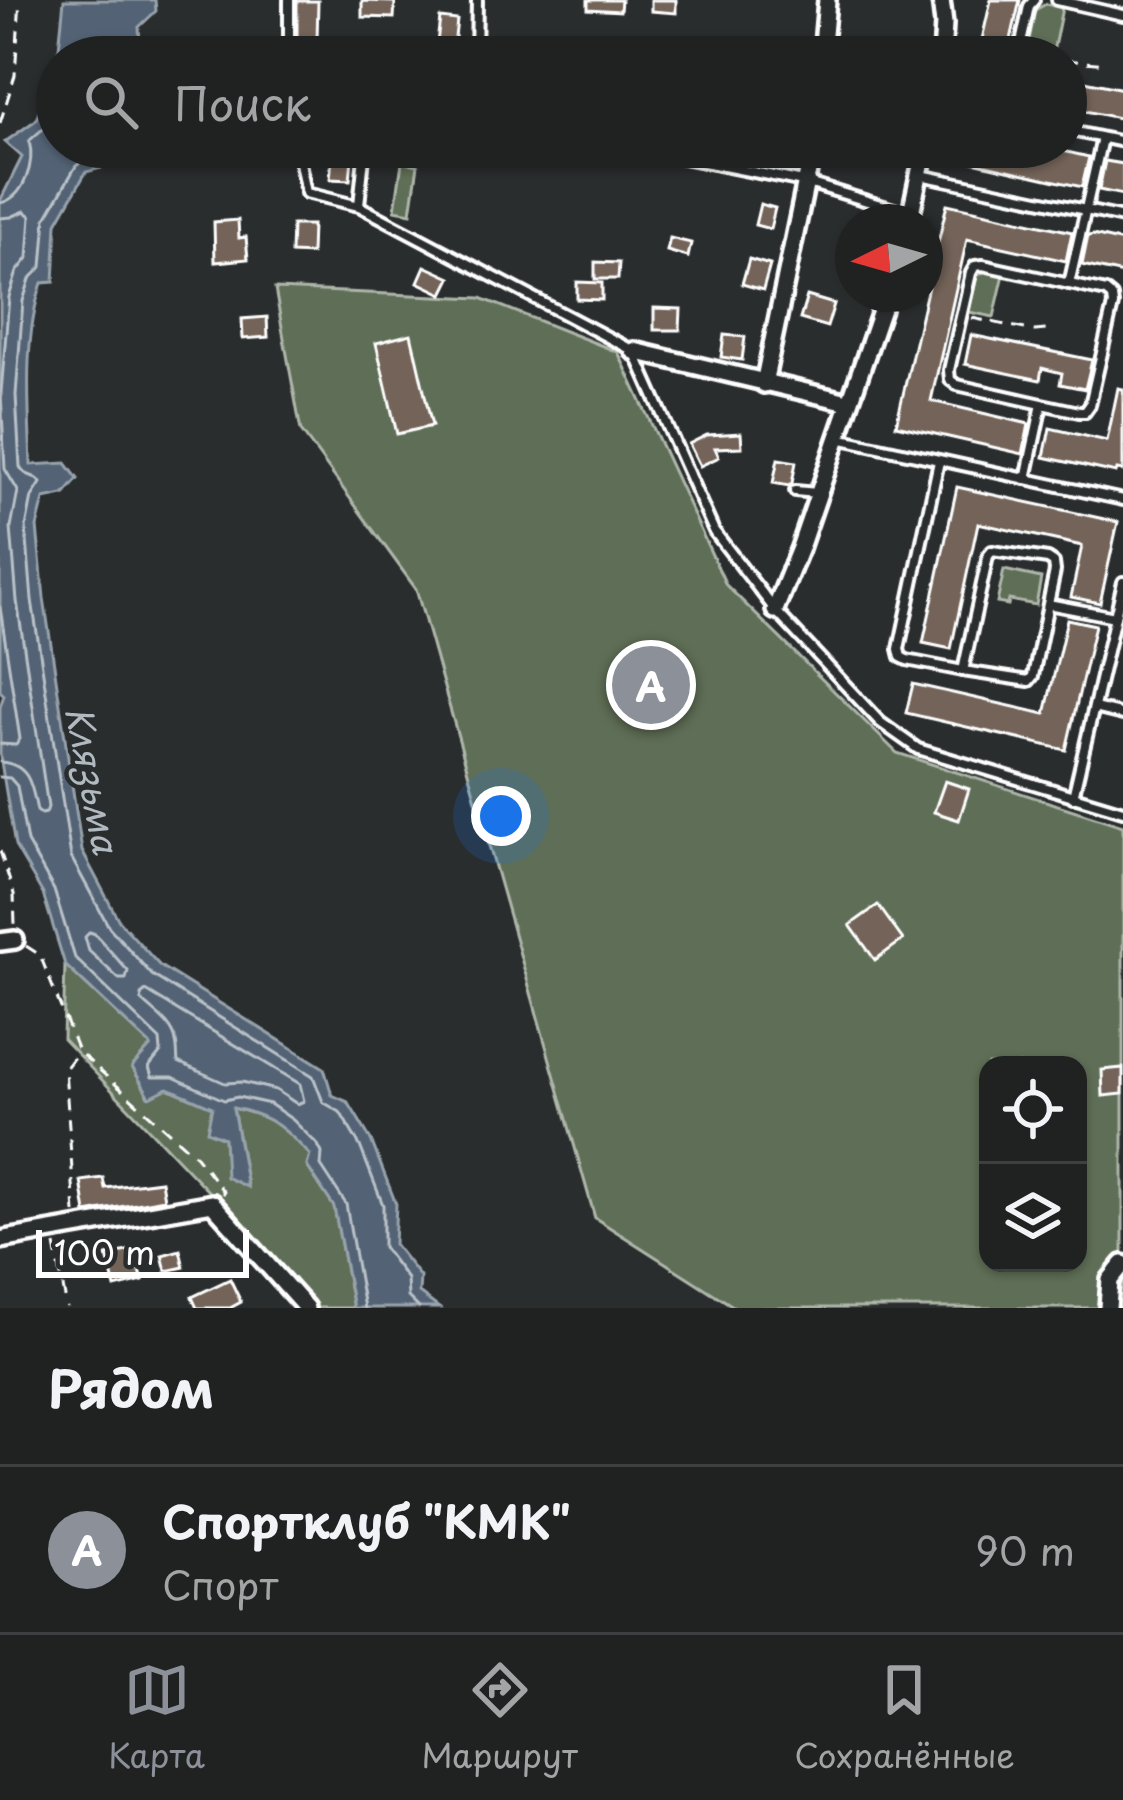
<!DOCTYPE html>
<html lang="ru">
<head>
<meta charset="utf-8">
<style>
  body { margin:0; font-family:"Playpen Sans",sans-serif; background:#282a2a; color:#f1f3f6 }
  .controls { position:absolute; right:36px; bottom:36px; display:grid; overflow:hidden; border-radius:24px; box-shadow:0 3px 9px #0004 }
  .controls button { width:108px; height:108px; display:grid; place-items:center; padding:0; border:0; border-bottom:3px solid #3d3f40; background:#202222; color:#f1f3f6; font:60px sans-serif }
  .compass { position:absolute; left:835px; top:204px; width:108px; height:108px; border-radius:50%; background:#202222; box-shadow:0 3px 9px #0004; rotate:265deg }
  .scale { position:absolute; left:36px; bottom:30px; width:213px; box-sizing:border-box; padding-left:12px; border:6px solid #fff; border-top:0; font-size:33px; line-height:42px; white-space:nowrap; color:#fff; -webkit-text-stroke:9px #2a2d2e; paint-order:stroke }
  .you { position:absolute; left:501px; top:816px; width:42px; height:42px; margin:-30px; border:9px solid #fff; border-radius:50%; background:#1a73e8; box-shadow:0 0 0 18px #1a73e833 }
  .badge { display:grid; place-items:center; width:78px; height:78px; border-radius:50%; background:#8c9099; color:#fff; font-size:39px; font-weight:700 }
  .pin { position:absolute; translate:-50% -50%; border:6px solid #fff; box-shadow:0 3px 12px #0006 }
  .list { margin:0; padding:0; list-style:none }
  h2 { display:flex; justify-content:space-between; align-items:center; height:156px; margin:0; padding:0 48px; font-size:51px }
  h2 small { font-size:39px; font-weight:400; color:#a2a4a5 }
  .list li { display:grid; grid-template-columns:78px 1fr auto; gap:36px; align-items:center; box-sizing:border-box; height:168px; padding:0 48px; border-top:3px solid #3d3f40 }
  .list b { display:block; font-size:45px; white-space:nowrap }
  .list p { margin:0; font-size:39px; white-space:nowrap; color:#a2a4a5 }
  .list em { font-size:39px; font-style:normal; color:#a2a4a5 }
  .icon { flex:none; width:66px; height:66px; fill:none; stroke:currentColor; stroke-width:2; stroke-linecap:round; stroke-linejoin:round }
  .map { position:relative; flex:none; width:1123px; height:1308px; overflow:hidden }
  .search { position:absolute; background:#202222; box-shadow:0 3px 9px #0004; left:36px; right:36px; top:36px; height:132px; display:flex; align-items:center; gap:30px; box-sizing:border-box; padding:0 42px; border-radius:66px; color:#a2a4a5; font-size:45px }
  .sheet { height:324px; background:#202222 }
  nav { display:flex; justify-content:space-around; align-items:center; box-sizing:border-box; height:168px; border-top:3px solid #3d3f40; background:#202222; font-size:33px; color:#a2a4a5 }
  nav a { display:grid; justify-items:center; gap:6px }
  nav .on { color:#8c9099 }
  .map>svg:first-child { display:block }
  .green { fill:#5e6e56; stroke:#aeb6aa; stroke-width:3; fill-rule:evenodd }
  .water { fill:#526475; stroke:#97a2ac; stroke-width:3 }
  .lines { fill:none; stroke-linecap:round; stroke-linejoin:round }
  .shore { stroke:#bac1c8; stroke-width:3 }
  .building { fill:#736459; stroke:#fff; stroke-width:3 }
  .service-casing { stroke:#fff; stroke-width:16 }
  .minor-casing { stroke:#fff; stroke-width:24 }
  .path { stroke:#fff; stroke-width:3; stroke-dasharray:12 9; stroke-linecap:butt }
  .service { stroke:#2a2d2e; stroke-width:8 }
  .minor { stroke:#2a2d2e; stroke-width:15 }
  .labels { text-anchor:middle; stroke-width:9; stroke-linejoin:round; paint-order:stroke }
  .water-label { font-size:36px; font-style:italic; fill:#b1b9c1; stroke:#2a2d2e }
</style>
</head>
<body>
<div class="map">
<svg width="1123" height="1308" viewBox="0 0 1123 1308">
  <rect width="100%" height="100%" fill="#2a2d2e"/>
  <filter id="ink" filterUnits="userSpaceOnUse"><feTurbulence type="fractalNoise" baseFrequency=".00833" numOctaves="2"/><feDisplacementMap in="SourceGraphic" scale="24" xChannelSelector="R" yChannelSelector="G"/><feConvolveMatrix kernelMatrix="1 2 1 2 8 2 1 2 1" color-interpolation-filters="sRGB"/></filter>
  <g filter="url(#ink)">
    <g class="green">
      <polygon points="1046,4 1062,8 1053,52 1028,46 1035,10"/>
      <polygon points="402,162 418,165 411,213 395,210"/>
      <polygon points="987,270 1004,274 994,317 969,312 977,276"/>
      <path d="M275,289L481,298L618,352L726,585L897,753L1123,826V1308H736L595,1218L416,589L301,431ZM988,1065H1078V1263H988Z"/>
      <polygon points="1004,570 1041,578 1036,605 1009,600 1008,605 997,603"/>
      <path d="M65,965L151,1046L132,1067L149,1096L168,1088L213,1107L224,1138L227,1177L247,1186L233,1108C273,1117 282,1126 311,1155L307,1166L334,1207L353,1308H312L207,1190L63,1039Z"/>
    </g>
    <path class="water" d="M64,0H155L156,11L139,27L141,57H57V147H103L101,168L86,172L57,223L54,282L42,283C23,337 29,408 31,465L66,463L78,479L64,495L44,499L37,527L44,598L82,851L119,921L160,966L324,1068L332,1095L348,1102L371,1140L396,1204L394,1244L420,1277L419,1293L439,1308H353L334,1207L307,1166L310,1155C284,1128 271,1115 233,1108L247,1187L226,1177L224,1138L207,1131L212,1107L168,1088L150,1097L132,1067L151,1046L65,965L43,894L15,846L0,756V707L4,695L0,691V201L22,157L5,142L36,120L59,48Z"/>
    <g class="lines">
      <g class="shore">
        <path d="M91,147L89,157L76,166L46,218L42,267L30,279L23,301L16,395L20,467C25,478 37,474 41,483L32,497L26,528L32,600L71,857L109,927L152,975L313,1076L323,1102L340,1112L360,1146L383,1205V1247L407,1279L408,1297L419,1308"/>
        <path d="M0,203C25,198 35,162 29,141L46,126L57,94"/>
        <path d="M0,218L11,217L25,211L31,216L28,258L17,272L9,297L1,393L5,469L18,491L11,528L17,601L48,807L46,813L41,814L37,811C32,786 30,764 0,762"/>
        <polyline points="0,607 20,739 16,745 0,744"/>
        <polyline points="0,777 10,778 17,786 27,842 54,890 75,958 160,1040 161,1052 149,1067 152,1077 173,1077 224,1100 238,1097 270,1104 293,1120 318,1145 322,1153 321,1166 346,1204 364,1308"/>
        <polygon points="90,932 95,934 128,971 126,979 119,979 89,951 85,937"/>
        <path d="M146,991L300,1084L304,1101L297,1104L276,1090L242,1082L225,1083L178,1062C177,1056 178,1049 176,1042C174,1025 154,1012 142,1001L141,995Z"/>
      </g>
    </g>
    <g class="building">
      <polygon points="588,0 621,0 620,11 588,9"/>
      <polygon points="651,0 676,0 676,13 651,11"/>
      <polygon points="991,0 1020,0 1007,57 978,57"/>
      <polygon points="297,1 318,1 317,40 297,40"/>
      <polygon points="362,1 395,2 394,18 362,17"/>
      <polygon points="440,18 457,20 454,46 437,43"/>
      <polygon points="251,41 273,42 273,57 250,57"/>
      <polygon points="805,45 805,57 757,57 757,46"/>
      <polygon points="860,45 891,46 891,57 860,57"/>
      <polygon points="1066,77 1123,89 1123,119 1066,107"/>
      <polygon points="333,147 353,147 350,180 330,179"/>
      <polygon points="782,147 799,149 793,172 776,167"/>
      <polygon points="958,147 1046,147 1089,157 1082,187 955,158"/>
      <polygon points="1105,161 1123,164 1123,195 1099,190"/>
      <polygon points="760,204 775,208 770,229 755,225"/>
      <polygon points="947,204 1072,232 1066,261 967,239 931,401 1029,424 1023,454 896,425"/>
      <polygon points="238,220 239,238 246,237 248,259 215,262 214,222"/>
      <polygon points="292,225 312,225 311,254 291,253"/>
      <polygon points="1093,235 1123,242 1123,274 1082,265 1088,236"/>
      <polygon points="670,238 691,243 688,257 667,251"/>
      <polygon points="749,259 770,265 763,290 742,284"/>
      <polygon points="595,262 619,263 618,279 595,279"/>
      <polygon points="425,266 451,278 443,294 418,282"/>
      <polygon points="577,282 602,283 602,300 577,299"/>
      <polygon points="807,296 834,304 827,327 800,319"/>
      <polygon points="654,308 681,309 680,330 654,330"/>
      <polygon points="267,317 268,337 243,339 242,319"/>
      <polygon points="411,334 432,426 397,434 376,343"/>
      <polygon points="724,335 745,337 742,360 721,357"/>
      <polygon points="971,335 1092,360 1085,389 1060,384 1062,373 1042,368 1040,380 965,364"/>
      <polygon points="1118,388 1123,389 1123,471 1117,470 1116,473 1044,457 1050,428 1107,441"/>
      <polygon points="741,433 742,447 715,448 719,457 700,466 689,444 707,435"/>
      <polygon points="778,459 796,462 792,483 789,486 773,483"/>
      <polygon points="957,487 1118,522 1100,603 1071,597 1082,546 978,523 951,649 923,643"/>
      <polygon points="1067,619 1095,625 1066,750 906,713 913,684 1045,714"/>
      <polygon points="945,781 969,789 959,820 934,812"/>
      <polygon points="878,905 903,940 875,960 850,925"/>
      <polygon points="1123,1068 1123,1094 1103,1096 1102,1070"/>
      <polygon points="103,1178 105,1188 161,1181 164,1199 86,1213 81,1181"/>
      <polygon points="134,1249 143,1281 115,1288 107,1256"/>
      <polygon points="180,1250 184,1267 166,1271 162,1255"/>
      <polygon points="230,1279 241,1302 230,1308 197,1308 192,1297"/>
    </g>
    <g class="lines">
      <defs>
        <g id="service">
          <polyline points="1057,0 1123,15"/>
          <polyline points="289,57 289,0"/>
          <polyline points="476,57 477,0"/>
          <polyline points="1018,57 1029,6 1034,0"/>
          <polyline points="1066,130 1123,142"/>
          <polyline points="297,147 306,193 359,206 634,351 714,531 775,610 880,722 918,749 1123,811"/>
          <polyline points="629,147 808,183 910,214"/>
          <polyline points="921,175 1123,218"/>
          <polyline points="359,205 365,147"/>
          <polyline points="1069,284 1102,138"/>
          <polyline points="838,438 1123,500"/>
          <polyline points="939,461 899,649 901,657 907,660 963,671"/>
          <polyline points="1026,479 1042,404 957,385 950,380 949,370 971,273 975,266 983,265 1106,292 1112,297 1113,305 1090,405 1085,412 1079,412 1042,404"/>
          <polyline points="795,491 817,493"/>
          <polyline points="1048,604 1033,676 1029,681 963,671 988,556 992,551 1048,559 1054,563 1055,571 1048,604 1115,617"/>
          <polyline points="1094,708 1123,715"/>
          <polyline points="1073,797 1123,582"/>
        </g>
        <g id="minor">
          <polyline points="941,0 944,24 942,57"/>
          <polyline points="822,57 827,0"/>
          <polyline points="909,222 925,147"/>
          <polyline points="634,351 848,402"/>
          <polyline points="764,384 813,147"/>
          <polyline points="775,610 800,548 887,294"/>
          <polyline points="0,942 15,940"/>
          <polyline points="0,1240 212,1203 306,1308"/>
          <polyline points="1108,1308 1110,1280 1123,1264"/>
        </g>
      </defs>
      <use href="#service" class="service-casing"/>
      <use href="#minor" class="minor-casing"/>
      <g class="path">
        <polyline points="1033,53 1054,57"/>
        <polyline points="1066,60 1105,64"/>
        <polyline points="0,123 15,75 20,0"/>
        <polyline points="972,318 1035,331 1047,330"/>
        <polyline points="0,851 14,894 15,925"/>
        <polyline points="26,946 40,955 78,1051 196,1156 224,1192 222,1194"/>
        <polyline points="75,1213 65,1069 77,1053"/>
        <polyline points="55,1245 67,1308"/>
      </g>
      <use href="#service" class="service"/>
      <use href="#minor" class="minor"/>
    </g>
  </g>
  <g class="labels">
    <g class="water-label">
      <text transform="translate(92 780) rotate(79)" y="13">Клязьма</text>
    </g>
  </g>
</svg>
<div class="controls">
<button><svg class="icon" aria-label="locate" viewBox="0 0 24 24"><circle cx="12" cy="12" r="6"/><path d="M12 2v4M12 18v4M2 12h4M18 12h4"/></svg></button>
<button><svg class="icon" aria-label="layers" viewBox="0 0 24 24"><path d="M12 4l9 5-9 5-9-5zM3 14l9 5 9-5"/></svg></button>
</div>
<svg class="compass" viewBox="-18 -18 36 36"><path d="M0-13l5 13h-10z" fill="#e53935"/><path d="M0 13l5-13h-10z" fill="#a2a4a5"/></svg>
<div class="scale">100 m</div>
<div class="you"></div>
<div class="pin badge" style="left:651px;top:685px">A</div>
<div class="search"><svg class="icon" aria-label="search" viewBox="0 0 24 24"><circle cx="10" cy="10" r="6"/><path d="M15 15l6 6"/></svg>Поиск</div>
</div>
<section class="sheet">
<h2>Рядом<small></small></h2>
<ul class="list">
<li><span class="badge">A</span><div><b>Спортклуб &quot;КМК&quot;</b><p>Спорт</p></div><em>90 m</em></li>
</ul>
</section>
<nav>
<a class="on"><svg class="icon" aria-label="map" viewBox="0 0 24 24"><path d="M3 6l6-2 6 2 6-2v14l-6 2-6-2-6 2zM9 4v14M15 6v14"/></svg>Карта</a>
<a><svg class="icon" aria-label="directions" viewBox="0 0 24 24"><path d="M12 3l9 9-9 9-9-9zM9 14v-3h6M13 9l2 2-2 2"/></svg>Маршрут</a>
<a><svg class="icon" aria-label="saved" viewBox="0 0 24 24"><path d="M7 4h10v16l-5-4-5 4z"/></svg>Сохранённые</a>
</nav>
</body>
</html>
